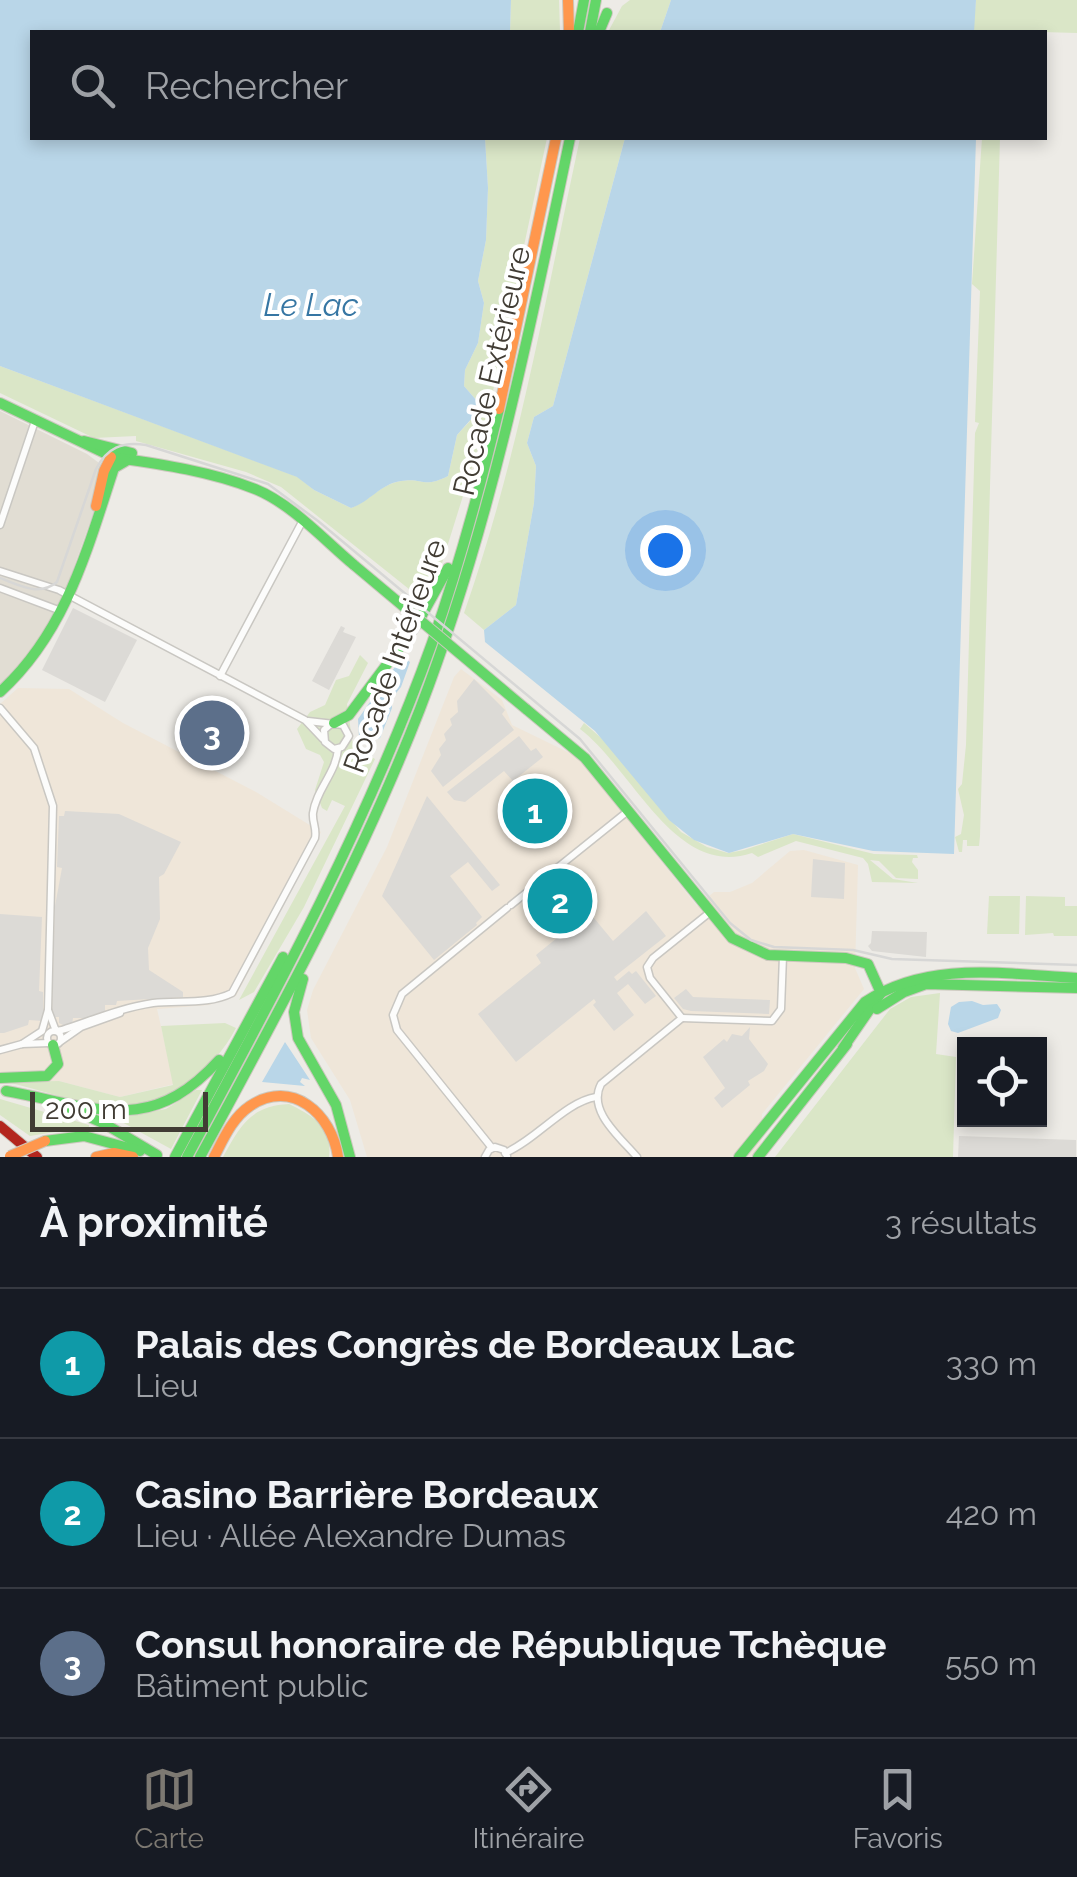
<!DOCTYPE html>
<html lang="fr">
<head>
<meta charset="utf-8">
<style>
  body { margin:0; font-family:Raleway,sans-serif; background:#20242c; color:#f1f3f6 }
  .controls { position:absolute; right:30px; bottom:30px; display:grid; overflow:hidden; border-radius:0px; box-shadow:0 5px 15px #0003 }
  .controls button { width:90px; height:90px; display:grid; place-items:center; padding:0; border:0; border-bottom:2px solid #363941; background:#171b24; color:#f1f3f6; font:50px sans-serif }
  .scale { position:absolute; left:30px; bottom:25px; width:178px; box-sizing:border-box; padding-left:10px; border:5px solid #413c34; border-top:0; font-size:28px; line-height:35px; white-space:nowrap; color:#413c34; -webkit-text-stroke:8px #fff; paint-order:stroke }
  .you { position:absolute; left:665px; top:550px; width:35px; height:35px; margin:-25px; border:8px solid #fff; border-radius:50%; background:#1a73e8; box-shadow:0 0 0 15px #1a73e833 }
  .badge { display:grid; place-items:center; width:65px; height:65px; border-radius:50%; background:#7d7972; color:#fff; font-size:32px; font-weight:700 }
  .pin { position:absolute; translate:-50% -50%; border:5px solid #fff; box-shadow:0 2px 10px #0006 }
  .list { margin:0; padding:0; list-style:none }
  h2 { display:flex; justify-content:space-between; align-items:center; height:130px; margin:0; padding:0 40px; font-size:42px }
  h2 small { font-size:32px; font-weight:400; color:#9ea1a6 }
  .list li { display:grid; grid-template-columns:65px 1fr auto; gap:30px; align-items:center; box-sizing:border-box; height:150px; padding:0 40px; border-top:2px solid #363941 }
  .list b { display:block; font-size:38px; white-space:nowrap }
  .list p { margin:0; font-size:32px; white-space:nowrap; color:#9ea1a6 }
  .list em { font-size:32px; font-style:normal; color:#9ea1a6 }
  .icon { flex:none; width:55px; height:55px; fill:none; stroke:currentColor; stroke-width:2; stroke-linecap:round; stroke-linejoin:round }
  .map { position:relative; flex:none; width:1077px; height:1157px; overflow:hidden }
  .search { position:absolute; background:#171b24; box-shadow:0 5px 15px #0003; left:30px; right:30px; top:30px; height:110px; display:flex; align-items:center; gap:25px; box-sizing:border-box; padding:0 35px; border-radius:0px; color:#9ea1a6; font-size:38px }
  .sheet { height:580px; background:#171b24 }
  nav { display:flex; justify-content:space-around; align-items:center; box-sizing:border-box; height:140px; border-top:2px solid #363941; background:#171b24; font-size:28px; color:#9ea1a6 }
  nav a { display:grid; justify-items:center; gap:5px }
  nav .on { color:#7d7972 }
  .map>svg:first-child { display:block }
  .residential { fill:#e1ddd3 }
  .commercial { fill:#efe6d9 }
  .green { fill:#dae6c7 }
  .parking { fill:#dcdad6 }
  .water { fill:#b9d6e8 }
  .lines { fill:none; stroke-linecap:round; stroke-linejoin:round }
  .street-casing { stroke:#c9c7c2; stroke-width:9 }
  .fast-casing { stroke:#ccc8be; stroke-width:12 }
  .slow-casing { stroke:#ccc8be; stroke-width:12 }
  .jam-casing { stroke:#ccc8be; stroke-width:12 }
  .street { stroke:#fcfcfb; stroke-width:6 }
  .fast { stroke:#63d668; stroke-width:10 }
  .slow { stroke:#ff974d; stroke-width:10 }
  .jam { stroke:#b3261e; stroke-width:10 }
  .tram { stroke:#d7d7d6; stroke-width:2.5 }
  .fast-bridge-casing { stroke:#ccc8be; stroke-width:12; stroke-linecap:butt }
  .slow-bridge-casing { stroke:#ccc8be; stroke-width:12; stroke-linecap:butt }
  .fast-bridge { stroke:#63d668; stroke-width:10 }
  .slow-bridge { stroke:#ff974d; stroke-width:10 }
  .labels { text-anchor:middle; stroke-width:8; stroke-linejoin:round; paint-order:stroke }
  .street-label { font-size:30px; fill:#413c34; stroke:#fff }
  .water-label { font-size:32px; font-style:italic; fill:#3676a3; stroke:#fff }
</style>
</head>
<body>
<div class="map">
<svg width="1077" height="1157" viewBox="0 0 1077 1157">
  <rect width="100%" height="100%" fill="#edebe6"/>
  <polygon class="residential" points="0,411 87,454 103,466 94,511 66,589 35,651 20,670 0,685"/>
  <g class="commercial">
    <polygon points="461,669 502,700 512,725 578,757 697,906 714,892 730,892 752,883 790,851 804,850 858,865 855,968 864,989 762,1114 761,1157 367,1157 350,1100 311,1038 307,1010 313,990 387,847 454,677"/>
    <polygon points="18,688 69,689 123,723 256,792 321,832 236,996 209,1005 157,1009 174,1084 120,1097 59,1081 0,1082 0,704"/>
  </g>
  <g class="green">
    <polygon points="511,0 559,0 560,32 510,32"/>
    <polygon points="630,0 671,0 660,32 608,32 622,6"/>
    <polygon points="976,0 1077,0 1077,33 973,30"/>
    <path d="M485,138H547L487,419L438,576L424,601L281,487L246,472L136,441V436L94,438L0,393V366L298,477L314,490L351,508C369,501 381,484 401,481C423,477 423,489 448,476L457,435L470,421L477,401L464,386L465,370L478,343L484,303L478,281L486,240L488,188Z"/>
    <path d="M580,138H625L553,406L534,417L527,443L536,466L534,503L516,605L484,630L464,613C518,460 546,296 580,138Z"/>
    <polygon points="982,138 1000,138 980,836 979,846 967,846 967,840 963,840 962,852 959,852 955,837 961,834 964,815 958,789 962,784 966,745 975,433 979,423 975,422 980,291 972,284"/>
    <polygon points="360,655 368,663 347,704 353,746 375,759 304,907 254,992 239,1000 345,806 332,800 327,811 322,808 315,790 324,762 320,755 306,749 297,729 310,712 325,705 336,680 349,676"/>
    <path d="M584,723L607,743L681,832L707,847L728,853L744,850L793,834L874,854L917,855L918,858H913L912,862L918,870V879L896,878L879,861L870,860L893,879L918,883L872,882L868,864L863,858L796,841L758,857L752,853C675,879 633,769 580,729Z"/>
    <polygon points="989,896 1020,896 1019,934 987,934"/>
    <polygon points="1026,896 1065,897 1065,906 1077,906 1077,936 1054,936 1053,933 1025,935"/>
    <polygon points="940,993 936,1054 956,1057 953,1157 775,1157 890,1009 911,997"/>
    <path d="M225,1023L236,1028C212,1073 166,1110 113,1106C78,1104 41,1090 7,1082L59,1081L120,1097L173,1085L161,1026Z"/>
    <polygon points="196,1090 202,1090 171,1149 120,1121 125,1117 166,1109"/>
    <polygon points="0,1099 89,1125 89,1130 74,1129 30,1136 0,1115"/>
    <path d="M289,1104C313,1116 333,1127 329,1157H223C240,1126 250,1106 289,1104Z"/>
  </g>
  <g class="parking">
    <polygon points="73,608 137,640 105,702 42,670"/>
    <polygon points="341,626 345,628 343,632 356,637 329,690 312,681"/>
    <polygon points="474,679 505,710 502,714 514,730 443,787 431,771 441,755 439,749 446,740 444,734 452,725 450,719 458,712 457,701"/>
    <polygon points="519,736 531,751 536,748 543,757 513,781 504,771 465,802 454,800 447,792"/>
    <polygon points="427,796 500,885 492,891 468,862 450,876 482,917 476,923 477,925 434,960 382,896"/>
    <polygon points="65,811 119,814 181,842 164,874 159,877 160,919 148,948 149,970 183,992 183,997 117,1001 116,1005 105,1005 105,1011 85,1018 73,1018 72,1024 67,1027 59,1023 59,1017 52,1017 55,906 62,868 57,867 59,816 64,816"/>
    <polygon points="813,859 845,863 844,899 811,897"/>
    <polygon points="646,911 666,936 614,977 617,981 629,971 632,974 636,971 656,996 645,1004 628,984 617,993 634,1015 614,1031 593,1005 596,1002 594,999 516,1062 478,1014 541,963 536,955 589,912 613,941"/>
    <polygon points="0,914 42,917 39,991 43,992 43,1021 29,1020 28,1025 4,1033 0,1033"/>
    <polygon points="872,931 927,932 926,957 872,951 868,946 871,943"/>
    <polygon points="686,989 693,997 770,1000 769,1014 691,1011 683,1009 674,998"/>
    <polygon points="750,1027 749,1039 768,1064 764,1071 748,1081 750,1085 722,1108 714,1098 725,1088 703,1057 724,1039 727,1042 732,1034 742,1036"/>
    <polygon points="959,1136 1076,1140 1076,1157 958,1157"/>
  </g>
  <g class="water">
    <path d="M0,0H511L510,32H32V138H485L488,188L486,240L478,281L484,303L478,343L465,370L464,386L477,401L473,417L457,435L448,476C423,489 423,477 401,481C380,484 370,502 351,508L314,490L297,477L0,366Z"/>
    <polygon points="671,0 976,0 974,32 660,32"/>
    <polygon points="625,138 976,138 954,854 873,851 793,834 729,853 694,840 669,820 595,731 485,642 484,630 516,605 534,503 536,466 527,443 534,417 553,406"/>
    <polygon points="402,657 410,662 401,687 392,698 392,708 380,738 365,743 359,737 358,719"/>
    <polygon points="972,1001 983,1005 997,1004 1001,1010 998,1018 958,1033 951,1031 948,1024 951,1007 959,1002"/>
    <polygon points="285,1042 310,1080 302,1078 300,1082 305,1086 262,1082"/>
  </g>
  <g class="lines">
    <defs>
      <g id="street">
        <polyline points="0,525 35,421"/>
        <polyline points="0,571 59,590 305,720 323,739"/>
        <polyline points="0,588 61,611"/>
        <polyline points="220,676 302,522"/>
        <polyline points="0,708 34,748 53,806 48,1010 42,1031 22,1044"/>
        <polyline points="308,721 343,725 349,736 342,747 334,749 325,742 324,730 331,724"/>
        <polyline points="511,905 628,811"/>
        <path d="M48,1010L56,1031L62,1030C93,1020 120,1008 153,1003C180,1000 208,1005 232,993L315,838C317,828 312,822 313,813C316,790 336,773 338,749"/>
        <polyline points="682,1018 772,1021 781,1009 783,956"/>
        <circle cx="54" cy="1038" r="7"/>
        <polyline points="61,1041 81,1027 120,1013"/>
        <polyline points="0,1050 22,1044 49,1043"/>
        <polyline points="492,1148 397,1030 393,1015 402,994 507,908"/>
        <path d="M505,1153C536,1140 565,1102 596,1097"/>
        <polyline points="485,1157 489,1150 495,1147 504,1150 507,1156"/>
        <path d="M637,1157C620,1137 587,1111 601,1084L682,1018L650,978L647,967L653,958L709,913"/>
      </g>
      <g id="fast">
        <polyline points="578,32 584,0"/>
        <polyline points="590,32 596,0"/>
        <polyline points="599,32 607,13"/>
        <polyline points="0,403 115,458"/>
        <polyline points="84,441 132,453"/>
        <path d="M111,457C159,464 210,471 255,489C292,504 324,540 354,565"/>
        <path d="M0,692C66,632 87,550 114,468L126,461"/>
        <polyline points="526,709 585,758 732,938 768,955 846,958 868,964 881,993 843,1048"/>
        <polyline points="334,723 349,715 417,624 448,568"/>
        <polyline points="303,979 294,1012 298,1038 336,1105 350,1157"/>
        <polyline points="877,1009 904,992 926,984 1077,988"/>
        <polyline points="0,1078 47,1076 58,1064 53,1045"/>
        <path d="M6,1091C96,1107 149,1137 219,1060"/>
        <polyline points="71,1109 105,1124 157,1155"/>
        <polyline points="45,1141 84,1136 140,1151"/>
        <polyline points="175,1157 283,957"/>
        <path d="M187,1157C277,990 368,822 432,643C459,566 480,488 499,409"/>
        <path d="M200,1157C279,1011 360,864 420,709C491,524 530,330 570,138"/>
        <path d="M739,1157L865,1002C928,960 1005,974 1077,978"/>
        <polyline points="758,1157 847,1044"/>
      </g>
      <g id="slow">
        <polyline points="568,0 569,32"/>
        <polyline points="499,409 556,138"/>
        <polyline points="96,506 104,471 111,457"/>
        <polyline points="96,1157 114,1153 133,1157"/>
        <path d="M214,1157C223,1140 232,1118 250,1106C292,1078 332,1114 338,1157"/>
      </g>
      <polyline id="jam" points="0,1126 37,1157"/>
    </defs>
    <use href="#street" class="street-casing"/>
    <use href="#fast" class="fast-casing"/>
    <use href="#slow" class="slow-casing"/>
    <use href="#jam" class="jam-casing"/>
    <use href="#street" class="street"/>
    <use href="#fast" class="fast"/>
    <use href="#slow" class="slow"/>
    <use href="#jam" class="jam"/>
    <path class="tram" d="M0,578C19,585 39,597 57,582L96,469C107,448 122,441 146,445L268,484L318,521L580,739L730,923L751,940L774,947L853,950L892,959L1077,965"/>
    <defs>
      <polyline id="fast-bridge" points="354,565 526,709"/>
      <polyline id="slow-bridge" points="10,1156 45,1141"/>
    </defs>
    <use href="#fast-bridge" class="fast-bridge-casing"/>
    <use href="#slow-bridge" class="slow-bridge-casing"/>
    <use href="#fast-bridge" class="fast-bridge"/>
    <use href="#slow-bridge" class="slow-bridge"/>
  </g>
  <g class="labels">
    <g class="street-label">
      <text transform="translate(492 371) rotate(-77)" y="10">Rocade Extérieure</text>
      <text transform="translate(395 656) rotate(-70)" y="10">Rocade Intérieure</text>
    </g>
    <g class="water-label">
      <text x="311" y="316">Le Lac</text>
    </g>
  </g>
</svg>
<div class="controls">
<button><svg class="icon" aria-label="locate" viewBox="0 0 24 24"><circle cx="12" cy="12" r="6"/><path d="M12 2v4M12 18v4M2 12h4M18 12h4"/></svg></button>
</div>
<div class="scale">200 m</div>
<div class="you"></div>
<div class="pin badge" style="left:535px;top:811px;background:#0f9aa8">1</div>
<div class="pin badge" style="left:560px;top:901px;background:#0f9aa8">2</div>
<div class="pin badge" style="left:212px;top:733px;background:#5c6f8a">3</div>
<div class="search"><svg class="icon" aria-label="search" viewBox="0 0 24 24"><circle cx="10" cy="10" r="6"/><path d="M15 15l6 6"/></svg>Rechercher</div>
</div>
<section class="sheet">
<h2>À proximité<small>3 résultats</small></h2>
<ul class="list">
<li><span class="badge" style="background:#0f9aa8">1</span><div><b>Palais des Congrès de Bordeaux Lac</b><p>Lieu</p></div><em>330 m</em></li>
<li><span class="badge" style="background:#0f9aa8">2</span><div><b>Casino Barrière Bordeaux</b><p>Lieu · Allée Alexandre Dumas</p></div><em>420 m</em></li>
<li><span class="badge" style="background:#5c6f8a">3</span><div><b>Consul honoraire de République Tchèque</b><p>Bâtiment public</p></div><em>550 m</em></li>
</ul>
</section>
<nav>
<a class="on"><svg class="icon" aria-label="map" viewBox="0 0 24 24"><path d="M3 6l6-2 6 2 6-2v14l-6 2-6-2-6 2zM9 4v14M15 6v14"/></svg>Carte</a>
<a><svg class="icon" aria-label="directions" viewBox="0 0 24 24"><path d="M12 3l9 9-9 9-9-9zM9 14v-3h6M13 9l2 2-2 2"/></svg>Itinéraire</a>
<a><svg class="icon" aria-label="saved" viewBox="0 0 24 24"><path d="M7 4h10v16l-5-4-5 4z"/></svg>Favoris</a>
</nav>
</body>
</html>
